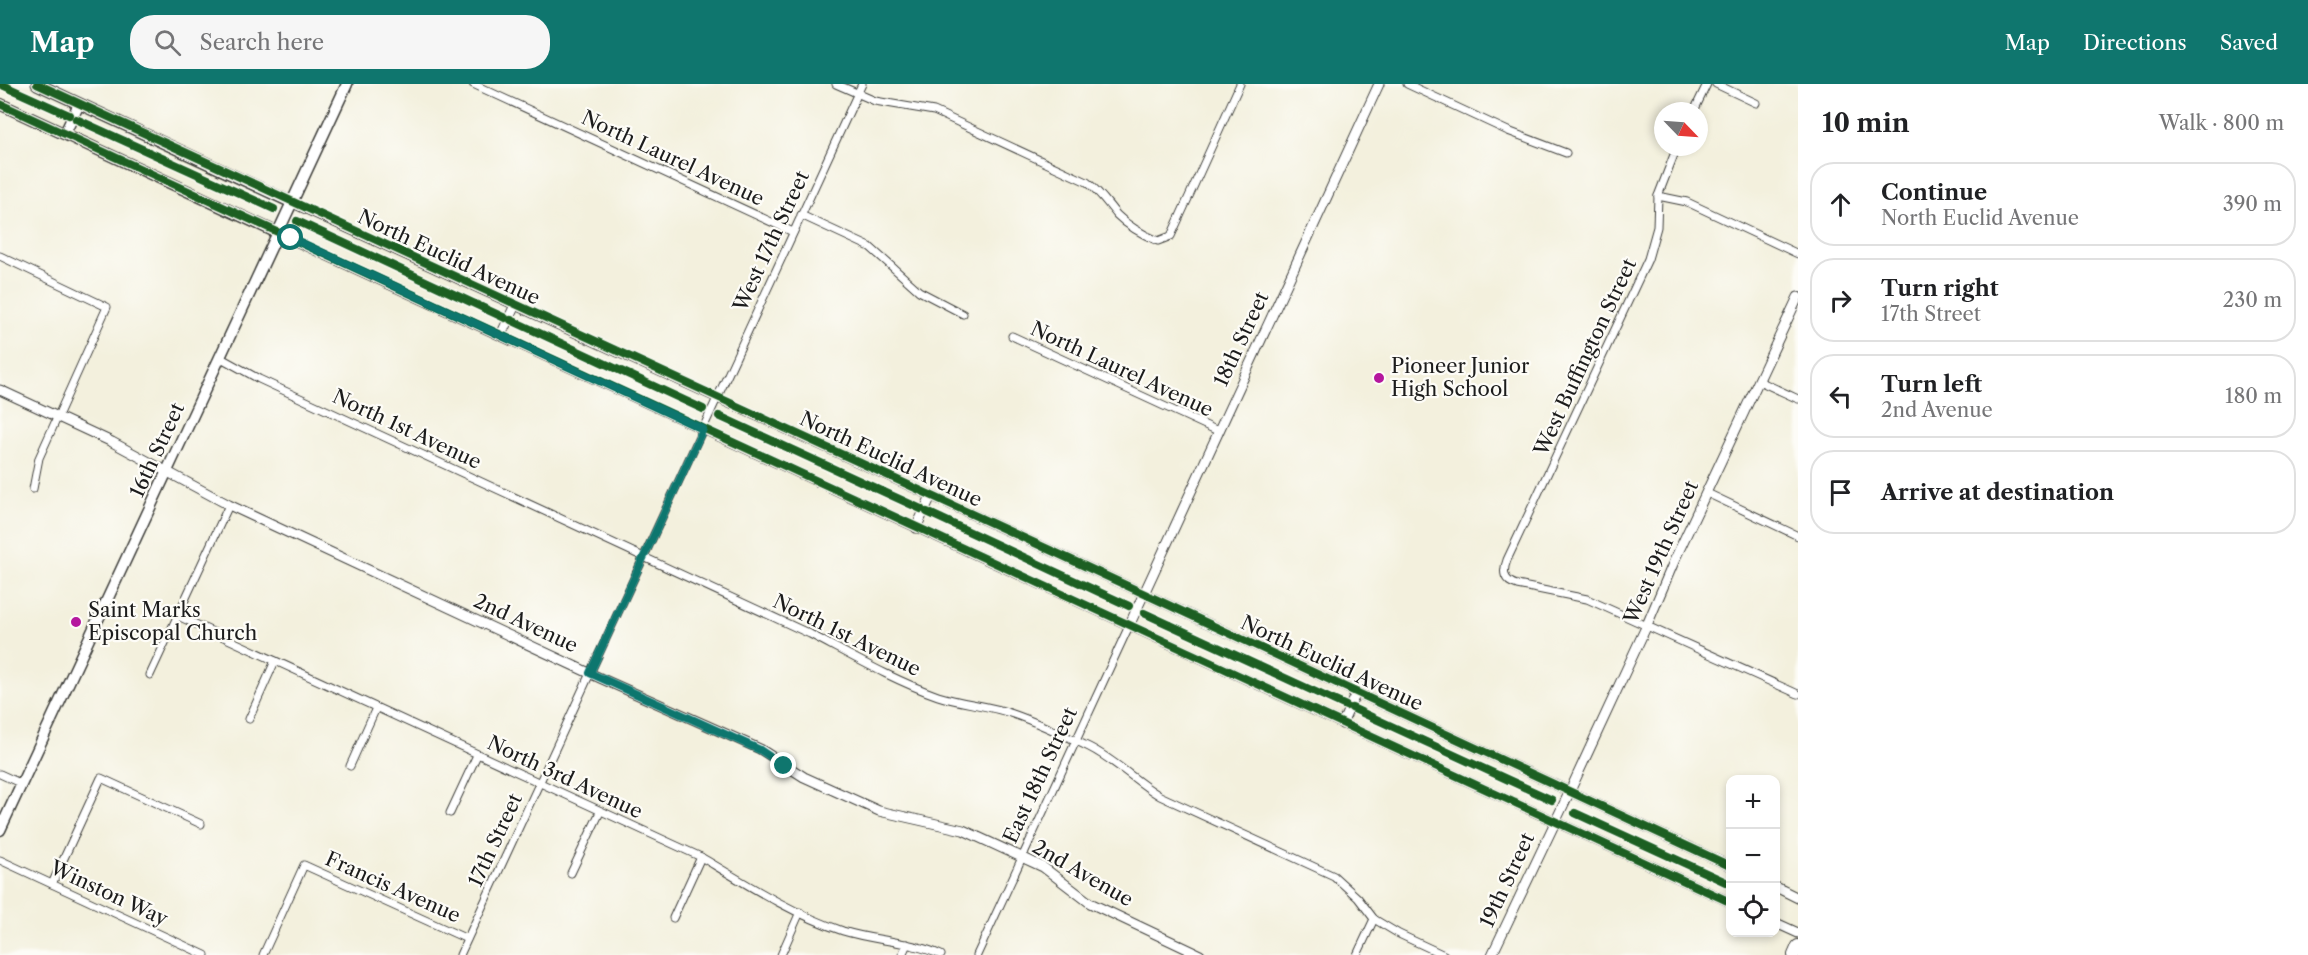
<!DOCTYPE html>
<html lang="en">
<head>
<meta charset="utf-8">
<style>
  body { margin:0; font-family:"Libre Caslon Text",serif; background:#f6f6f6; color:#202124 }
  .controls { position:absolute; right:18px; bottom:18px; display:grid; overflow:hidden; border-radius:12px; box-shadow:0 3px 9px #0003 }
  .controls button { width:54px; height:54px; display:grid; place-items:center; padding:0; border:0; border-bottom:2px solid #e0e0e0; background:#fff; color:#202124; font:30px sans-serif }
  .compass { position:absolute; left:1654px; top:18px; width:54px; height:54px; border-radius:50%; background:#fff; box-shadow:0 3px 9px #0003; rotate:115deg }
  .stop { position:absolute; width:18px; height:18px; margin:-14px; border:4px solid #0f766e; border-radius:50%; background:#fff }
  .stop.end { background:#0f766e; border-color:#fff; box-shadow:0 2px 6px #0008 }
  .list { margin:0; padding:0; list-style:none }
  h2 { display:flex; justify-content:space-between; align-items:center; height:78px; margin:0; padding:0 24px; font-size:26px }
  h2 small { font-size:20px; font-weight:400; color:#757577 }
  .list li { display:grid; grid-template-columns:39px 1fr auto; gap:18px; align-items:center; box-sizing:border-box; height:84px; margin:0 12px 12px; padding:0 12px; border:2px solid #e0e0e0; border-radius:24px }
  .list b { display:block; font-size:22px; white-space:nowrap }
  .list p { margin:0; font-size:20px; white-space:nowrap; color:#757577 }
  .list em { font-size:20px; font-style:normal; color:#757577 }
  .icon { flex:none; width:33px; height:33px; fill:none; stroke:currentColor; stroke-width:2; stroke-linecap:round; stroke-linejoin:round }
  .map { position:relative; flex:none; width:1798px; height:871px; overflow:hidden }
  header { display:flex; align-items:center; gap:36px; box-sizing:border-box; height:84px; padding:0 30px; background:#0f766e; color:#fff }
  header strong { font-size:28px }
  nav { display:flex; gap:33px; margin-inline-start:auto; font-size:21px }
  .search { width:420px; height:54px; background:#f6f6f6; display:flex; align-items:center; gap:15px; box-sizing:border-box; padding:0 21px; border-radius:24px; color:#757577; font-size:22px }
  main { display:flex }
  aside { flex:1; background:#fff }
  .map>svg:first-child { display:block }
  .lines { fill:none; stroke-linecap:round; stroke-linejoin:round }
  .street-casing { stroke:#3c3c39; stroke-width:9 }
  .secondary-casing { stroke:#3c3c39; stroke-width:11 }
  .primary-casing { stroke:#3c3c39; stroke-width:13 }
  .highway-casing { stroke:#3c3c39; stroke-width:14 }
  .street { stroke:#fff; stroke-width:7 }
  .secondary { stroke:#fff; stroke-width:9 }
  .primary { stroke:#fff; stroke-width:10 }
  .highway { stroke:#fff; stroke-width:12 }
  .cycleway-casing { stroke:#fdfcf7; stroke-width:11 }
  .cycleway { stroke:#1b5e20; stroke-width:8 }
  .route { stroke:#0f766e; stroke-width:8 }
  .poi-dot { fill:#b5179e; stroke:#fdfcf7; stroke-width:2 }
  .labels { text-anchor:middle; stroke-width:4.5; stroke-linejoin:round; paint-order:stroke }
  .street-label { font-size:20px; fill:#1c1c1c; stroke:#fdfcf7 }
  .poi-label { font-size:20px; fill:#1c1c1c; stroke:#fdfcf7; text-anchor:start }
</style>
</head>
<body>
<header>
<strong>Map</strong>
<div class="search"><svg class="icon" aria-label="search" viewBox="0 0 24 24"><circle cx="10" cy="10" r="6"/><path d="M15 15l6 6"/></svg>Search here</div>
<nav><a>Map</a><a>Directions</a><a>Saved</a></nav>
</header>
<main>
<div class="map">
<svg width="1798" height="871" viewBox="0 0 1798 871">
  <rect width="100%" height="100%" fill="#fdfcf7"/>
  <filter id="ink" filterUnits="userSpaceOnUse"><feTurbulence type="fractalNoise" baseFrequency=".0167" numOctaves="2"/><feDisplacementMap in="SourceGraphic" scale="12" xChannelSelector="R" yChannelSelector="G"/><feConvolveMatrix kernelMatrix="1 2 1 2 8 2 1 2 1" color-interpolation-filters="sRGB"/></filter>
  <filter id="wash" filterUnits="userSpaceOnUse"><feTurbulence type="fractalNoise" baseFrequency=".008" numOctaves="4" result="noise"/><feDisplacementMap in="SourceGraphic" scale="24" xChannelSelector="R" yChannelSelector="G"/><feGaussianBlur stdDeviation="1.35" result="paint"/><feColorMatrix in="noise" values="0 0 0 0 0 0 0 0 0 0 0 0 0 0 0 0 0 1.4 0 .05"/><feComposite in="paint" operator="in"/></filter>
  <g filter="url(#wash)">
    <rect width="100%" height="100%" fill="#f3f0dd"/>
  </g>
  <g filter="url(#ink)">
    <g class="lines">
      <defs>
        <g id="street">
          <polyline points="473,0 793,148"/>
          <path d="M836,0L875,17L934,27L1087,98C1100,108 1107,119 1117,131C1128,142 1144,151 1158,157L1171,152L1240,0"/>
          <polyline points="1407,0 1508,47 1566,69"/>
          <polyline points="1716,0 1756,19"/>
          <polyline points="1694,27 1707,0"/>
          <path d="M1677,63L1658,112L1657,143L1648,175L1507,476C1502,489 1504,497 1517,501L1587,515L1798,610"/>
          <polyline points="1658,112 1687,118 1798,170"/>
          <polyline points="801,131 870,163 919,207 963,230"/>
          <polyline points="0,172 107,223 39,374 33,405"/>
          <polyline points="1012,252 1218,347"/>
          <path d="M221,274L259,295L810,550C852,572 893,596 938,612C962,620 989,621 1013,630C1039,639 1064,651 1089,663C1115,676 1135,697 1160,712L1334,792L1358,814L1374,835L1399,850L1444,871"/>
          <polyline points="1759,297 1798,315"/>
          <polyline points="1707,409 1798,452"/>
          <path d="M178,532L701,773C746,800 793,830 843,847C875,857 910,857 941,871"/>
          <polyline points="150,591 229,421"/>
          <polyline points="249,635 275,577"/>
          <polyline points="350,682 376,624"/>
          <polyline points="0,690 22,700"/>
          <polyline points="450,729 477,671"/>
          <polyline points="0,776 205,871"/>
          <polyline points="571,789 600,728"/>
          <polyline points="52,800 101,694 201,740"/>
          <polyline points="673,834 701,773"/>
          <polyline points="263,871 304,781 467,855"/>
          <polyline points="460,871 862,0"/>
          <polyline points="781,871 800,828"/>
          <polyline points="902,871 907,860"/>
          <polyline points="977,871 1129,542"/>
          <polyline points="1357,871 1374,835"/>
        </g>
        <g id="secondary">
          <polyline points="293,119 1063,472 1730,782"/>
          <polyline points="278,149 1730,818"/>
          <polyline points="501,251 515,221"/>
          <polyline points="0,306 112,358 229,421 600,594 760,665 804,693 879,727 963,746 1043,783 1090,819 1200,871"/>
          <polyline points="916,444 931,412"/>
          <polyline points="1129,542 1379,0"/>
          <polyline points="1342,640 1356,609"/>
          <polyline points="1776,803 1798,814"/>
          <polyline points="1776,839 1798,849"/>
          <polyline points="1492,871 1570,707 1647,541 1675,475 1798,213"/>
        </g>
        <g id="primary">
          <polyline points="37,0 293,119"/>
          <polyline points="0,20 278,149"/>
          <polyline points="65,49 79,20"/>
          <polyline points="0,746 347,0"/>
        </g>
        <polyline id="highway" points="1794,871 1798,862"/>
      </defs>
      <use href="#street" class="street-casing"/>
      <use href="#secondary" class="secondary-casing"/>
      <use href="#primary" class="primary-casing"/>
      <use href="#highway" class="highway-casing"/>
      <use href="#street" class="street"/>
      <use href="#secondary" class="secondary"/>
      <use href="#primary" class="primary"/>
      <use href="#highway" class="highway"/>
      <defs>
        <g id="cycleway">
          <polyline points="0,0 69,31"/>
          <polyline points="37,0 1063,472 1730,782"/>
          <polyline points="0,20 1730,818"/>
          <polyline points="76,35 274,125"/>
          <polyline points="297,137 505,234"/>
          <polyline points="511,236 703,325"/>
          <polyline points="719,332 921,425"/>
          <polyline points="927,428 1129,522"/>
          <polyline points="1144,529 1346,622"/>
          <polyline points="1352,624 1552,716"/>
          <polyline points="1575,729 1730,800"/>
        </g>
      </defs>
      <use href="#cycleway" class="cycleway-casing"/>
      <use href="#cycleway" class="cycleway"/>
    </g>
  </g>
  <g class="lines" filter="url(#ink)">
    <polyline class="route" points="291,154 703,345 590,589 760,666 784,682"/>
  </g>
  <g class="poi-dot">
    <circle cx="1379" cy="294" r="6"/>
    <circle cx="76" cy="538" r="6"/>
  </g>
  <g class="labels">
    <g class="street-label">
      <text transform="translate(673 74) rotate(25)" y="7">North Laurel Avenue</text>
      <text transform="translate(771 157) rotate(-65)" y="7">West 17th Street</text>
      <text transform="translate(449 173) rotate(25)" y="7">North Euclid Avenue</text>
      <text transform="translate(1241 255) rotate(-65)" y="7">18th Street</text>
      <text transform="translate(1585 273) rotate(-65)" y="7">West Buffington Street</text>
      <text transform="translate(1122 285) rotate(25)" y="7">North Laurel Avenue</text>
      <text transform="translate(407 345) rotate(25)" y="7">North 1st Avenue</text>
      <text transform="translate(157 366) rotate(-65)" y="7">16th Street</text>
      <text transform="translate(891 375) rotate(25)" y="7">North Euclid Avenue</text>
      <text transform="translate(1661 468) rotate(-66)" y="7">West 19th Street</text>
      <text transform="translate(526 539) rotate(25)" y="7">2nd Avenue</text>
      <text transform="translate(847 551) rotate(26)" y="7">North 1st Avenue</text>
      <text transform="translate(1332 579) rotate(25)" y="7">North Euclid Avenue</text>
      <text transform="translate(1040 691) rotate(-65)" y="7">East 18th Street</text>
      <text transform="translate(565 693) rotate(25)" y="7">North 3rd Avenue</text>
      <text transform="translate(495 756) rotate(-65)" y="7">17th Street</text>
      <text transform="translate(1083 789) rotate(30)" y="7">2nd Avenue</text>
      <text transform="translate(1507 796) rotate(-65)" y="7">19th Street</text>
      <text transform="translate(393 803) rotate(24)" y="7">Francis Avenue</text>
      <text transform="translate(109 809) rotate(25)" y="7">Winston Way</text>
    </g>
    <g class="poi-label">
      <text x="1391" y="289">Pioneer Junior<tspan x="1391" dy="23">High School</tspan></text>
      <text x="88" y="533">Saint Marks<tspan x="88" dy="23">Episcopal Church</tspan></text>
    </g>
  </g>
</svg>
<div class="controls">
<button>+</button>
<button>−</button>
<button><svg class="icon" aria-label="locate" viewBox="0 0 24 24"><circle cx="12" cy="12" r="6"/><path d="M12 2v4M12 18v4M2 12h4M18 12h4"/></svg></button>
</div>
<svg class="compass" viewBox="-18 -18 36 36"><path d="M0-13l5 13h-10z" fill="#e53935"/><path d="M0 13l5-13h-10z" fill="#757577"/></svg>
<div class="stop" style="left:291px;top:154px"></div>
<div class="stop end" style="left:784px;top:682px"></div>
</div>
<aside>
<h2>10 min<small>Walk · 800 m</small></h2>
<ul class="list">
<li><svg class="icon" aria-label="ahead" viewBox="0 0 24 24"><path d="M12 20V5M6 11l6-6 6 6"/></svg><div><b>Continue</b><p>North Euclid Avenue</p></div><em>390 m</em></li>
<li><svg class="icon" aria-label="right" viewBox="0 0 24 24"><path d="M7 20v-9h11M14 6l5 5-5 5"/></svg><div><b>Turn right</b><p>17th Street</p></div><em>230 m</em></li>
<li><svg class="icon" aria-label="left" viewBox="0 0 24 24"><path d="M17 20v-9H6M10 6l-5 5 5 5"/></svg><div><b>Turn left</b><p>2nd Avenue</p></div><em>180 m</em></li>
<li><svg class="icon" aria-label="arrive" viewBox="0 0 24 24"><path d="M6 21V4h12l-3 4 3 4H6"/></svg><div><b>Arrive at destination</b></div></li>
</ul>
</aside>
</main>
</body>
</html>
